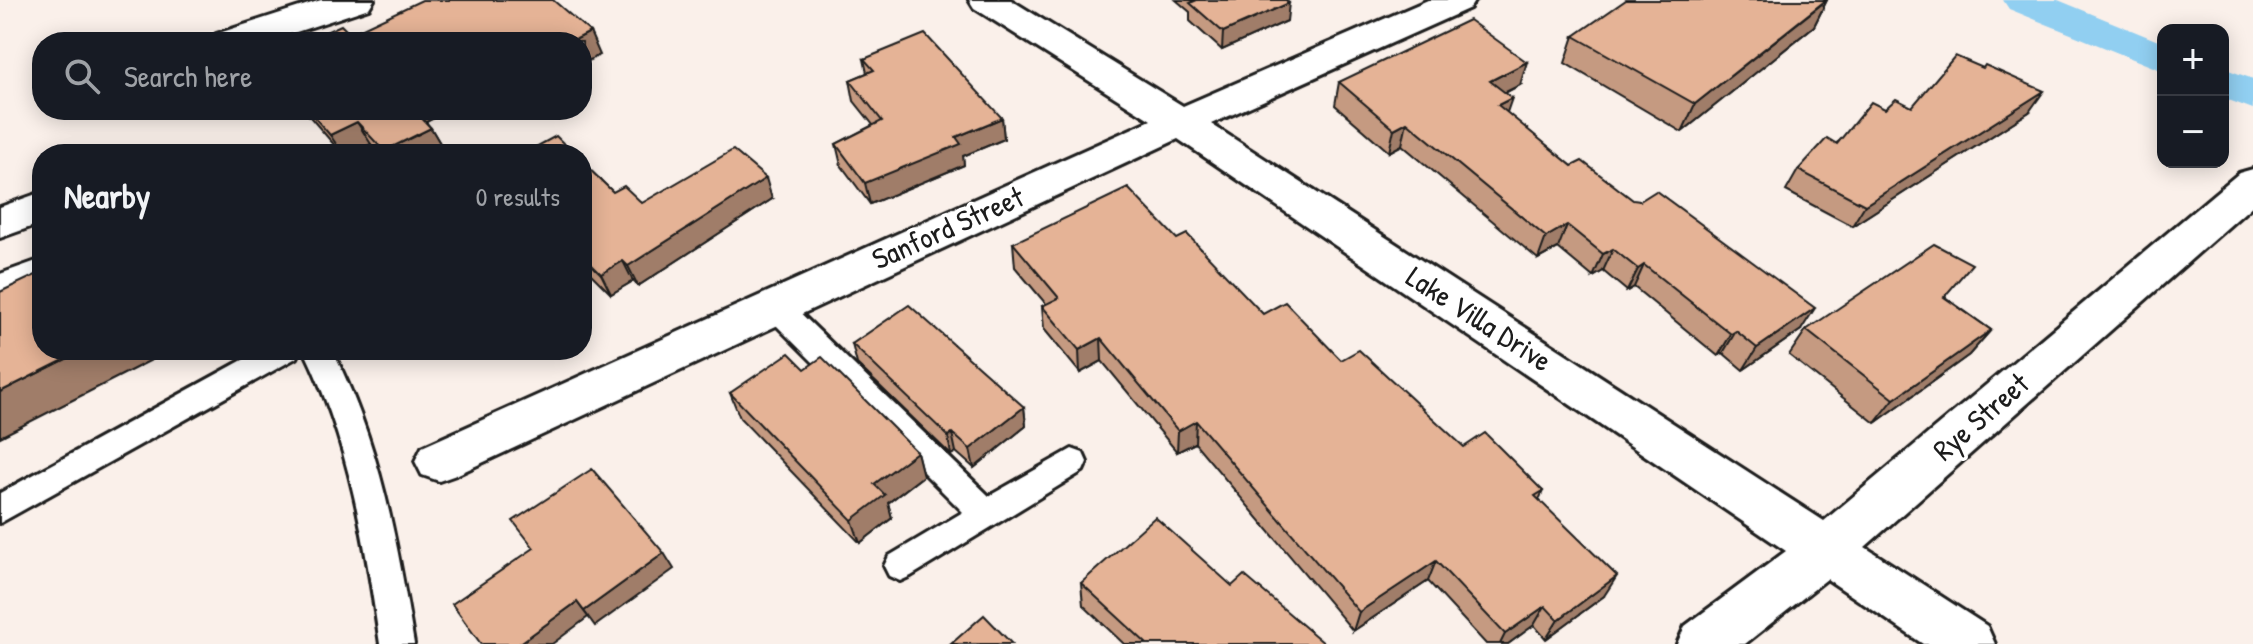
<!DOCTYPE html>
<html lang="en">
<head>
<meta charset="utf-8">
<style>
  body { margin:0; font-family:"Patrick Hand",sans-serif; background:#20242c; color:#f1f3f6 }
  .controls { position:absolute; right:24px; top:24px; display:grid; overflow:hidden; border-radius:16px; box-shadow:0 4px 20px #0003 }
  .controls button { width:72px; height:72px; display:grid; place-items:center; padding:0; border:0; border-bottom:2px solid #363941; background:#171b24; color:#f1f3f6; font:40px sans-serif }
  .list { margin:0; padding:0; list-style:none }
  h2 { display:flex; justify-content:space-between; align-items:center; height:104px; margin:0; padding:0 32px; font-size:34px }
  h2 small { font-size:26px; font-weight:400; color:#9ea1a6 }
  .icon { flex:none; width:44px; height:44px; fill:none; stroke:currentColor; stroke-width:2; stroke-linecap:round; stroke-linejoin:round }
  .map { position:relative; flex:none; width:2253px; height:644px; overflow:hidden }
  .search { position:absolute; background:#171b24; box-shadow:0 4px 20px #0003; left:32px; top:32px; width:560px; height:88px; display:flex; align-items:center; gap:20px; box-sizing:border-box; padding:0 28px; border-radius:32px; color:#9ea1a6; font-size:30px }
  .panel { position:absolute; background:#171b24; box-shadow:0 4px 20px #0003; left:32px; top:144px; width:560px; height:216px; border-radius:32px }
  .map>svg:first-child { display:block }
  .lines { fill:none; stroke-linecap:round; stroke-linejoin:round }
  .canal { fill:#91cff1; fill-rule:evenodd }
  .lane-casing { stroke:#1c1c1c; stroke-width:6 }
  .street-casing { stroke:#1c1c1c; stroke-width:6 }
  .lane { fill:#fff; fill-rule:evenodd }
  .street { fill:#fff; fill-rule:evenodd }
  .wall { fill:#c59a81; stroke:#1c1c1c; stroke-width:2 }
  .shaded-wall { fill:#a07d69; stroke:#1c1c1c; stroke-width:2 }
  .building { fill:#e5b396; stroke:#1c1c1c; stroke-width:2 }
  .labels { text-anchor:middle; stroke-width:7; stroke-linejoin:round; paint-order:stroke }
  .street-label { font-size:30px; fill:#1c1c1c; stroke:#fff }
</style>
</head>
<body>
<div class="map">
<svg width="2253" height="644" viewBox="0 0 2253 644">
  <rect width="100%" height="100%" fill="#faf0ea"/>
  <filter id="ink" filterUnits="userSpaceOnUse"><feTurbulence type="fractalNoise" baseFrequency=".0125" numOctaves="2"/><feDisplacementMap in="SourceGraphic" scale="16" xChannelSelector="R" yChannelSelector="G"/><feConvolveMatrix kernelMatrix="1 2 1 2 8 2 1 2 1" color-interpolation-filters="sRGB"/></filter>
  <g filter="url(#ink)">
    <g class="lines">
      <g class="canal">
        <polygon points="2003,0 2058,0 2163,43 2163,71 2009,9"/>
        <polygon points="2223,68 2253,79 2253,109 2223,98"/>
      </g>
      <defs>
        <g id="lane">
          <polygon points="42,259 42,280 0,295 0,274"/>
          <polygon points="776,296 786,299 989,496 1072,449 1083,453 1087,462 1083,471 911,576 900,581 889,576 884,566 889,556 963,512 766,315 762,307 766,299"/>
          <polygon points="261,350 300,350 296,358 0,523 0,493"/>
          <path d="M304,350H332C380,443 397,541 414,644H380C365,542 350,444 304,350Z"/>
        </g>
        <g id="street">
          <polygon points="321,0 374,0 369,8 266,42 211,42 216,34"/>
          <polygon points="969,0 1011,0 1183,106 1428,0 1475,0 1470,8 1211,124 1824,521 2239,173 2253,169 2253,205 1865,547 1987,626 1995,644 1923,644 1827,579 1745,644 1677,644 1685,626 1786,551 1178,139 456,475 439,481 422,475 415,461 422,447 1151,120 974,8"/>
          <polygon points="42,192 42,223 0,238 0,207"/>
        </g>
      </defs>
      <use href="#lane" class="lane-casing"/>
      <use href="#street" class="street-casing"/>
      <use href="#lane" class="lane"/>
      <use href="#street" class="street"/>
    </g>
    <g class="wall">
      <polygon points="1176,0 1286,0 1287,21 1222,50 1190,21 1190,12"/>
      <polygon points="1827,0 1814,26 1682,132 1565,63 1574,36"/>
      <polygon points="864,59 1002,118 1004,139 963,156 964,165 870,204 841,165 836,144 873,125 854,101 850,80 867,73"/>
      <polygon points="1339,82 1520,85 1505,93 1507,113 1572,166 1801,330 1743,370 1723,353 1718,356 1634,287 1627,291 1603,271 1593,277 1558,248 1538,259 1402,145 1389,152 1335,105"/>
      <polygon points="1912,107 2029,112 1852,226 1786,191 1798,170 1885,109"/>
      <polygon points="304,110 450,110 426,122 431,128 444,150 436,154 380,154 371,144 351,154 342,154"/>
      <polygon points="582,162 613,192 642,203 772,199 638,286 633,281 611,294 582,265"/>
      <polygon points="1177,239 1263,314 1341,360 1464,447 1543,491 1539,500 1604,596 1546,639 1534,625 1508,644 1486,644 1428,581 1353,631 1195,443 1177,452 1102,361 1080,373 1044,329 1042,306 1046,304 1015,267 1013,243"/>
      <polygon points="1945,297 1991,330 1969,355 1875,423 1789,355 1806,330"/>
      <polygon points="852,344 1024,407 1026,426 974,468 956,452 951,455 857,364"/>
      <polygon points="805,369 917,452 923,476 888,503 892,518 860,543 740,418 730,393"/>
      <polygon points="1081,583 1232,586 1325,644 1124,644 1083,605"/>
    </g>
    <g class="shaded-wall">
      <polygon points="1827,0 1814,26 1682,132 1695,104"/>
      <polygon points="1289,3 1287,21 1222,50 1223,32"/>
      <polygon points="590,32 600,55 582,64 582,42 571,42"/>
      <polygon points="1527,62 1520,85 1483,103 1490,81"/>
      <polygon points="2044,91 2029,112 1852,226 1865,205"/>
      <polygon points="1512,98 1504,121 1498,105"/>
      <polygon points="412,110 450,110 420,125"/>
      <polygon points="1002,118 1004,139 963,156 964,165 870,204 865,183 956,137"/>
      <polygon points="357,122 371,144 351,154 343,154 330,135"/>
      <polygon points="1407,122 1402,145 1389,152 1394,129"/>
      <polygon points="431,128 444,150 436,154 386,154 384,151"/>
      <polygon points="766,178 772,199 638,286 628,266"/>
      <polygon points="1567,225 1558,248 1538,259 1546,237"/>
      <polygon points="1613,249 1603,271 1593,277 1603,254"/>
      <polygon points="623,261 633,281 611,294 601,274"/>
      <polygon points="1644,265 1634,287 1627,291 1638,269"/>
      <polygon points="1815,308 1801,330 1743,370 1757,348"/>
      <polygon points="1991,330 1969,355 1875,423 1894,399"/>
      <polygon points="1736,331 1723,353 1718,356 1731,334"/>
      <polygon points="1101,338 1102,361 1080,373 1079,350"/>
      <polygon points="84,350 171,350 0,437 0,392"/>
      <polygon points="1024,407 1026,426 974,468 970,449"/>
      <polygon points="1196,421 1195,443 1177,452 1178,431"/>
      <polygon points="952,433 956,452 951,455 948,436"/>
      <polygon points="917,452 923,476 888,503 892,518 860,543 852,520 874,484"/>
      <polygon points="664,553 674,569 595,626 584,611"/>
      <polygon points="1436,561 1428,581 1353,631 1359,612"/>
      <polygon points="1617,576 1604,596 1546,639 1558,620"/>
      <polygon points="577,602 588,617 552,644 519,644"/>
      <polygon points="1545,606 1534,625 1508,644 1500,644 1505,634"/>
    </g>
    <g class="building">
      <polygon points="422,0 553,0 590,32 571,42 304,42 341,25 350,34"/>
      <polygon points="1197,0 1286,0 1289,3 1223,32 1190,3"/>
      <polygon points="1626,0 1826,0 1695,104 1574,36"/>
      <polygon points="1469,20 1527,62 1490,81 1512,98 1498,105 1572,166 1582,161 1633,200 1640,201 1656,191 1815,308 1757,348 1736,331 1731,334 1644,265 1638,269 1613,249 1603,254 1567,225 1546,237 1407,122 1394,129 1339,82"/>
      <polygon points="925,34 1002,118 956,137 961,144 865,183 836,144 882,121 850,80 874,70 864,59"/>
      <polygon points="1955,56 1983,68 1985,65 2044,91 1865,205 1798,170 1827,138 1837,144 1871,102 1885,109 1896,99 1912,107"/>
      <polygon points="308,110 414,110 431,128 384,151 357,122 330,135"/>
      <polygon points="556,136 574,154 523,154"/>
      <polygon points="733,150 766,178 628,266 623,261 601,274 582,255 582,162 613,192 624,186 642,203"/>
      <polygon points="1128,188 1177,239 1187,234 1263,314 1285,302 1341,360 1359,350 1464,447 1485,433 1543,491 1535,496 1617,576 1558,620 1545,606 1505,634 1436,561 1359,612 1196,421 1178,431 1101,338 1079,350 1042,306 1059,298 1013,243"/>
      <polygon points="1934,244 1972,264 1944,297 1991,330 1894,399 1806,330"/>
      <polygon points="42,272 42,350 84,350 0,392 0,292"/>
      <polygon points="909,305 1024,407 970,449 952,433 948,436 852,344"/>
      <polygon points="789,353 805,369 822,357 917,452 874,484 885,495 852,520 730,393"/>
      <polygon points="592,469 664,553 584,611 577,602 519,644 481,644 452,604 534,548 513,521"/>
      <polygon points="1155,517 1232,586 1244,575 1325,644 1147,644 1081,583"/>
      <polygon points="984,615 1012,644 951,644"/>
    </g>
  </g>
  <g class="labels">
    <g class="street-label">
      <text transform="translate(948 228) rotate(-24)" y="10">Sanford Street</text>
      <text transform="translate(1479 319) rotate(33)" y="10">Lake Villa Drive</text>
      <text transform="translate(1981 417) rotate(-41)" y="10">Rye Street</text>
    </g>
  </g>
</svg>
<div class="controls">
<button>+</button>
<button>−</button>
</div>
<div class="search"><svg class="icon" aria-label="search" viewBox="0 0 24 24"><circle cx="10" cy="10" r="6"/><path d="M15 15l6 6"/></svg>Search here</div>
<section class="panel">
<h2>Nearby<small>0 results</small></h2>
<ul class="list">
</ul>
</section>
</div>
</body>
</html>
